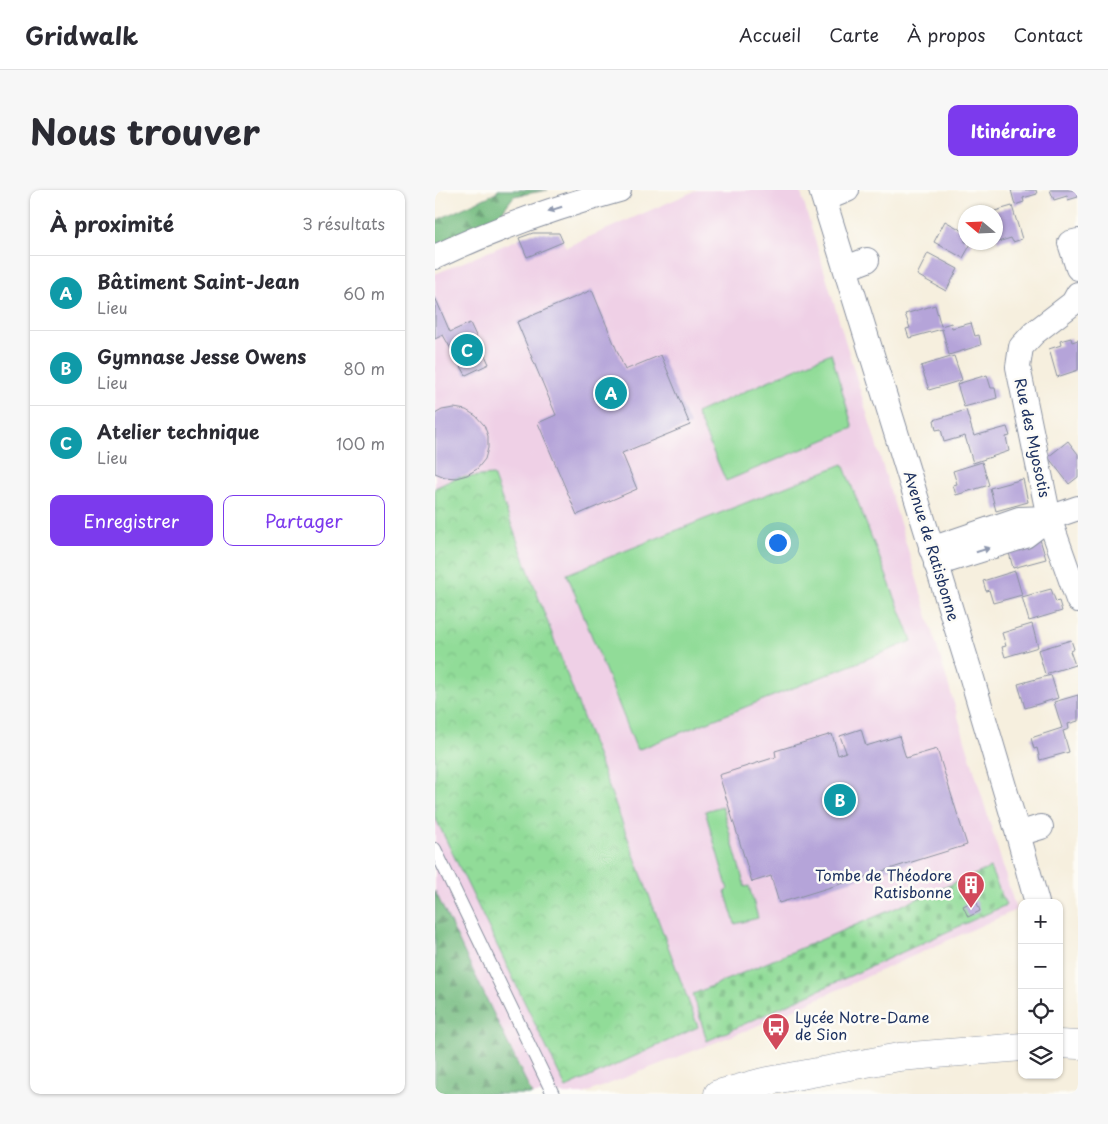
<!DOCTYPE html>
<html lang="fr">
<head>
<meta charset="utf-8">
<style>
  body { margin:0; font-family:"Playpen Sans",sans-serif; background:#f7f7f7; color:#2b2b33 }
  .controls { position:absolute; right:15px; bottom:15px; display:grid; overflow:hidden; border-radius:10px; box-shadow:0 1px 4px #0004 }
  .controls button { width:45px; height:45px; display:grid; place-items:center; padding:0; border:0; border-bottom:1px solid #e1e1e2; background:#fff; color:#2b2b33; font:25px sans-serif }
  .compass { position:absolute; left:523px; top:15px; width:45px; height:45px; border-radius:50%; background:#fff; box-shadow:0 1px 4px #0004; rotate:289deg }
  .you { position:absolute; left:342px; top:352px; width:18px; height:18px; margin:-12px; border:4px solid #fff; border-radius:50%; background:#1a73e8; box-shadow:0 0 0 8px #1a73e833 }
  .badge { display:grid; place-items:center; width:32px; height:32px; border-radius:50%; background:#7c3aed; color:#fff; font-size:16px; font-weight:700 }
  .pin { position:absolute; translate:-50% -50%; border:2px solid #fff; box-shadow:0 1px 5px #0006 }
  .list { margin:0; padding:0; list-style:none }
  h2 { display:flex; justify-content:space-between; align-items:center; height:65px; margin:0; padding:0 20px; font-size:21px }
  h2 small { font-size:16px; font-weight:400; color:#7c7c81 }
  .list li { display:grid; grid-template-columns:32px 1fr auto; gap:15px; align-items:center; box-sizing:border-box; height:75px; padding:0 20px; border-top:1px solid #e1e1e2 }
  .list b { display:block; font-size:19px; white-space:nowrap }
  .list p { margin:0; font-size:16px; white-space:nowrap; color:#7c7c81 }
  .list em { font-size:16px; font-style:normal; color:#7c7c81 }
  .actions { display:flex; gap:10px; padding:15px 20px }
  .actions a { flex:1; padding:11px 0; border:1px solid #7c3aed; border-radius:10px; text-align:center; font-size:18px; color:#7c3aed }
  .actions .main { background:#7c3aed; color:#fff }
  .icon { flex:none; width:28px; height:28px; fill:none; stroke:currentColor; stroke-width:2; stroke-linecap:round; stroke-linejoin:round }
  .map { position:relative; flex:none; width:643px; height:904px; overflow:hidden; border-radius:10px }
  header { display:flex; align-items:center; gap:30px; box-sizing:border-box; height:70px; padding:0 25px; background:#fff; border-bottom:1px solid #e1e1e2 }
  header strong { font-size:24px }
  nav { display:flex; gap:28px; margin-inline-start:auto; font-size:18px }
  .intro { display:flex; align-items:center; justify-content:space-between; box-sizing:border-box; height:120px; padding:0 30px }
  h1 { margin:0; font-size:35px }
  .button { padding:12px 22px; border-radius:10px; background:#7c3aed; color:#fff; font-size:18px; font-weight:700 }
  main { display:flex; gap:30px; padding:0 30px }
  aside { flex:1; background:#fff; border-radius:10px; box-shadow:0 1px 4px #0004 }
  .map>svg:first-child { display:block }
  .built { fill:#efd0e6 }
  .grass { fill:#91dc98; stroke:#56867b }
  .forest { fill:url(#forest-firs); stroke:#48766f }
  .cemetery { fill:url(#cemetery-stones); stroke:#56867b }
  .park { fill:url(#park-crowns); stroke:#56867b }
  .building { fill:#b5a4d9 }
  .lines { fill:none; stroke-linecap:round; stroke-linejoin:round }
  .service-casing { stroke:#888f9e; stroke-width:14 }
  .minor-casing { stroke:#888f9e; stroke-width:26 }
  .tertiary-casing { stroke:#888f9e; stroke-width:29 }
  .service { stroke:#fff; stroke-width:12 }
  .minor { stroke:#fff; stroke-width:24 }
  .tertiary { stroke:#fff; stroke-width:28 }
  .oneway { fill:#8d97ae }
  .labels { text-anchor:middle; stroke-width:5; stroke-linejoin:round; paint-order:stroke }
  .street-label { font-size:15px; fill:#1b2f5e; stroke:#fdfcf7 }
  .poi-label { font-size:15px; fill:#1b2f5e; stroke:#fdfcf7; text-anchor:end }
</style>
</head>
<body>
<header>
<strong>Gridwalk</strong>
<nav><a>Accueil</a><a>Carte</a><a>À propos</a><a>Contact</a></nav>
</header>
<div class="intro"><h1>Nous trouver</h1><a class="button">Itinéraire</a></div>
<main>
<aside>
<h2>À proximité<small>3 résultats</small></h2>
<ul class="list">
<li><span class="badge" style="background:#0f9aa8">A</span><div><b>Bâtiment Saint-Jean</b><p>Lieu</p></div><em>60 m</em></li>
<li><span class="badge" style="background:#0f9aa8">B</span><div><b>Gymnase Jesse Owens</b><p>Lieu</p></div><em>80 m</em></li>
<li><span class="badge" style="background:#0f9aa8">C</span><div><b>Atelier technique</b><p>Lieu</p></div><em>100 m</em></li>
</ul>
<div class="actions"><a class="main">Enregistrer</a><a>Partager</a></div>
</aside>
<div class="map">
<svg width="643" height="904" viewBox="0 0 643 904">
  <defs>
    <pattern id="forest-firs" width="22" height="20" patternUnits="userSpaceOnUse" patternTransform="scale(1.25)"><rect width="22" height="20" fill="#74bc80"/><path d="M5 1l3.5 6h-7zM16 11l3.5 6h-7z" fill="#5e996c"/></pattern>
    <pattern id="cemetery-stones" width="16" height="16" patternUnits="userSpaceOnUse" patternTransform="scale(1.25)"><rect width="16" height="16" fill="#91dc98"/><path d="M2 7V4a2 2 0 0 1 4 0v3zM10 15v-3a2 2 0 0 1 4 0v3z" fill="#7cbd85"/></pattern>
    <pattern id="park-crowns" width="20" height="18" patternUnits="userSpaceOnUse" patternTransform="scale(1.25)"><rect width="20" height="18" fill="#91dc98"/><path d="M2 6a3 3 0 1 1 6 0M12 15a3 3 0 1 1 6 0" fill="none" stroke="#7cbd85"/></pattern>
  </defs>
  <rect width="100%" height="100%" fill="#fdfcf7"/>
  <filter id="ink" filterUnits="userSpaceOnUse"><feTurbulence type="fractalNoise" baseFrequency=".02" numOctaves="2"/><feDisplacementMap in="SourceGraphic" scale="10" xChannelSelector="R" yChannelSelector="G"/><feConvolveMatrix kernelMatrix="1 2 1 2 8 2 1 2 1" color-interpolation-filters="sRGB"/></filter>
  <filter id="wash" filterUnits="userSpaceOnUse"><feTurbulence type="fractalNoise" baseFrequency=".0096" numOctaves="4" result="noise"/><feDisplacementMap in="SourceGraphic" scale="20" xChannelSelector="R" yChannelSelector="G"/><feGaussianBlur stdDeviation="1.12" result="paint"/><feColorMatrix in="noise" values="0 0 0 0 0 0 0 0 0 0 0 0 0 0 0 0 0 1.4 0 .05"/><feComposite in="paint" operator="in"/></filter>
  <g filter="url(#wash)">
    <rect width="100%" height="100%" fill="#f6efde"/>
    <polygon class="built" points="262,0 365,0 581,720 317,838 148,904 0,904 0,84 98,43 124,43 131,57"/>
    <g class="grass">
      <polygon points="396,163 418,238 291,291 261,223"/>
      <polygon points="408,274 477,451 202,560 132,384"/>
      <polygon points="287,616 310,697 314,696 323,728 300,734 290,701 293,700 270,621"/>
    </g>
    <g class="forest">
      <polygon points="63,0 113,0 79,6 69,19 62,37 0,65 0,31 61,3"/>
      <polygon points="0,701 97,904 0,904"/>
    </g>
    <polygon class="cemetery" points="555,678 571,715 272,851 258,804"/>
    <polygon class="park" points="58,285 263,837 131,898 0,627 0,298 21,288"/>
    <g id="blocks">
      <g class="building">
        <polygon points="576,0 601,0 602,4 588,8 589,12 580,15"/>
        <polygon points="615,0 643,0 643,7 633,10 632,6 619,10"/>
        <polygon points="577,16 587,49 578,52 576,48 563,52 560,43 560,21"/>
        <polygon points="510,31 530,42 530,52 537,52 528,68 499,52"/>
        <polygon points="98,43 124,43 128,52 92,67 84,48"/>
        <polygon points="493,63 523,79 511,101 482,85"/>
        <polygon points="157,100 190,180 226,165 255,235 187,263 202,299 142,325 103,233 121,225 82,132"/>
        <polygon points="0,107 15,142 35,133 54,174 31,185 8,145 0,149"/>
        <polygon points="500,115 506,136 516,133 517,138 536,133 540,146 544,145 546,155 514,165 507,139 474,148 471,139 475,138 470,124"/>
        <polygon points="636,148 637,152 643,150 643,180 622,187 614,159 626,155 625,151"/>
        <polygon points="519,166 527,190 494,200 486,176"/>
        <polygon points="552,185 556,198 560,198 562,208 529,217 522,194"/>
        <polygon points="19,218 31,220 41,226 49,235 53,246 53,258 50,269 42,279 32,285 21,288 10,287 0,283 0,224 7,220"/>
        <polygon points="531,220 539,246 572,237 575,246 571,247 574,261 538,273 530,246 509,252 506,239 501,240 499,230"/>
        <polygon points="633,251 643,264 643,287 634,294 613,267"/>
        <polygon points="547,272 554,295 521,305 518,295 522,294 518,281"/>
        <polygon points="588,289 593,312 561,321 555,298"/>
        <polygon points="604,346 611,369 578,378 572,355"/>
        <polygon points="580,381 587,405 558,413 554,400 551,401 548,391"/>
        <polygon points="616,399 621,412 624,411 627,421 594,431 587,407"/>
        <polygon points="597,434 603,457 570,467 567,457 571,456 567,443"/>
        <polygon points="636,450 639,459 635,461 640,475 610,484 603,460"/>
        <polygon points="616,485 623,508 590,518 583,494"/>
        <polygon points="643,505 643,531 633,534 634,539 628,541 634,562 605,570 602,558 599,559 596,548 627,538 619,512"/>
        <polygon points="426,539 431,556 464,546 471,568 502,559 532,655 344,713 336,686 317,692 284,585 341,567 340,561 397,544 403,565 411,562 405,546"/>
        <polygon points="541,710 545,721 533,727 528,716"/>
      </g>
    </g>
  </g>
  <g filter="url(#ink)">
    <use href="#blocks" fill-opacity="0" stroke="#888f9e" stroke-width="1"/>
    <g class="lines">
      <defs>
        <polyline id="service" points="0,659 118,904"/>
        <g id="minor">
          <polyline points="386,0 536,485 583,644 602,713"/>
          <polyline points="390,9 412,0"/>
          <polyline points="643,51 635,53 643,78"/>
          <path d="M0,67C61,38 119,18 184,0"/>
          <polyline points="411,78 432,70"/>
          <polyline points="643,104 638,113 599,143 586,157 583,177 614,328 643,410"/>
          <polyline points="496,359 584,329 614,328 643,318"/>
          <polyline points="501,374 590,346 614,328"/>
          <polyline points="583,644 606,637"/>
        </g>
        <g id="tertiary">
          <polyline points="624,854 643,855"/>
          <polyline points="283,904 328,892 464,867 587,857"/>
        </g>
      </defs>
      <use href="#service" class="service-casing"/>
      <use href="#minor" class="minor-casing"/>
      <use href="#tertiary" class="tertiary-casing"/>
      <use href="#service" class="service"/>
      <use href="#minor" class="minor"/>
      <use href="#tertiary" class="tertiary"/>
    </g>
    <defs><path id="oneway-solid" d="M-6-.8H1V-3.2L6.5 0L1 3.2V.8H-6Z" transform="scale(1.25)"/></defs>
    <g class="oneway">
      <use href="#oneway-solid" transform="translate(120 19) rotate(162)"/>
      <use href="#oneway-solid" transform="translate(548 360) rotate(-18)"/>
    </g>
  </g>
  <defs>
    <symbol id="building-pin" viewBox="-11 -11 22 30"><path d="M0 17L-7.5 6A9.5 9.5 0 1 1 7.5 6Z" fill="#d1495b" stroke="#fdfcf7"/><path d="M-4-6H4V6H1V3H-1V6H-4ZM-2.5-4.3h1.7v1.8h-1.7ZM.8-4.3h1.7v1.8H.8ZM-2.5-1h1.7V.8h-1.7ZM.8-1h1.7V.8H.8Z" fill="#fff"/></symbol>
    <symbol id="bus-pin" viewBox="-11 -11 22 30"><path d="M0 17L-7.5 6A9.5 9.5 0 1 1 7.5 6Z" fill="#d1495b" stroke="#fdfcf7"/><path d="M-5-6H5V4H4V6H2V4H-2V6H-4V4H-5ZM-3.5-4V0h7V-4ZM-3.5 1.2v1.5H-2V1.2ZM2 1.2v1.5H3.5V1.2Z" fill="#fff"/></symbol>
  </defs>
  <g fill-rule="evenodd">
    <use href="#building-pin" x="520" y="679" width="32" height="43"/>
    <use href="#bus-pin" x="325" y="821" width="32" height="43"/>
  </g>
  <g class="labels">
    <g class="street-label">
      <text transform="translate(597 248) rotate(78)" y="5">Rue des Myosotis</text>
      <text transform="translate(496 356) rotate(73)" y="5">Avenue de Ratisbonne</text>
    </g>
    <g class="poi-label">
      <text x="517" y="691">Tombe de Théodore<tspan x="517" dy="17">Ratisbonne</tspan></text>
      <text x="360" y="833" text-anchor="start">Lycée Notre-Dame<tspan x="360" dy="17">de Sion</tspan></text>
    </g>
  </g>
</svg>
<div class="controls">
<button>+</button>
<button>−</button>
<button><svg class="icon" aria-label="locate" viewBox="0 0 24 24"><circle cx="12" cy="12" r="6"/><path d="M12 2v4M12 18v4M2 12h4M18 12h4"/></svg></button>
<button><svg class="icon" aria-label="layers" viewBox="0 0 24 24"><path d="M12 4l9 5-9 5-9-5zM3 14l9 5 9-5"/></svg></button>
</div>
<svg class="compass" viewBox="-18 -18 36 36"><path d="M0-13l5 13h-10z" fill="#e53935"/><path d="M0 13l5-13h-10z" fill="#7c7c81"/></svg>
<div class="you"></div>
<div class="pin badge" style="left:176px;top:203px;background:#0f9aa8">A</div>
<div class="pin badge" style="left:405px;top:610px;background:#0f9aa8">B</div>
<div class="pin badge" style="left:32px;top:160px;background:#0f9aa8">C</div>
</div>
</main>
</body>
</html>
